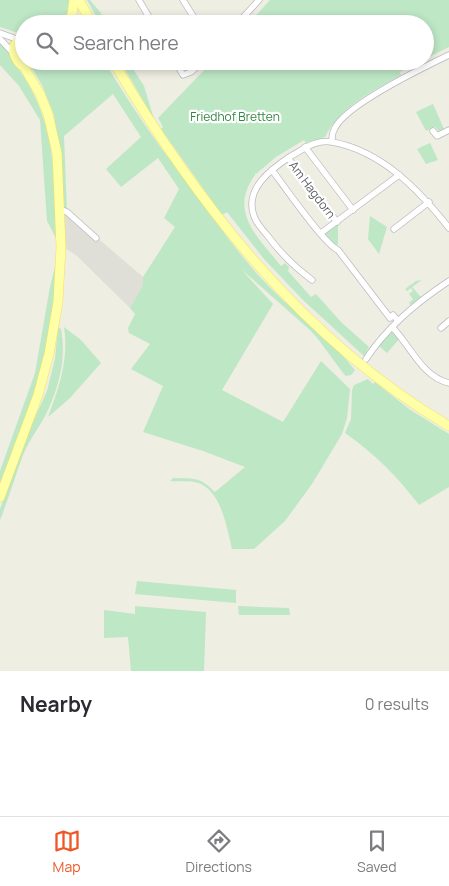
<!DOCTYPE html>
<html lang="en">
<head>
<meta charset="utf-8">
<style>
  body { margin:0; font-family:Manrope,sans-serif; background:#f7f7f7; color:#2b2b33 }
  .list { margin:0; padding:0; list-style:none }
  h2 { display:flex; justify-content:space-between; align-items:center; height:65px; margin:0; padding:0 20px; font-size:21px }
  h2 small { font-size:16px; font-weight:400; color:#7c7c81 }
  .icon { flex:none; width:28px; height:28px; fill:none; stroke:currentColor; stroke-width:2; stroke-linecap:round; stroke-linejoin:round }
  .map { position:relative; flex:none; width:449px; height:671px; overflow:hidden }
  .search { position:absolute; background:#fff; box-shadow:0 2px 8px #0003; left:15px; right:15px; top:15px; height:55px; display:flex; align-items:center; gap:12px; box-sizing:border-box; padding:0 18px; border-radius:28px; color:#7c7c81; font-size:19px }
  .sheet { height:145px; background:#fff }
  nav { display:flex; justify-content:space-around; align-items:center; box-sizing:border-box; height:70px; border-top:1px solid #e1e1e2; background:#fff; font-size:14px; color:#7c7c81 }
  nav a { display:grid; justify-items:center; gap:2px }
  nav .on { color:#ef5728 }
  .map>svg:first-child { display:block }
  .industrial { fill:#dfdfd7 }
  .green { fill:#bee7c5 }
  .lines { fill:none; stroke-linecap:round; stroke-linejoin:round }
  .minor-casing { stroke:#bbbcc2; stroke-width:7 }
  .primary-casing { stroke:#f6e254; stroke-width:10 }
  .minor { stroke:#fff; stroke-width:5.5 }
  .primary { stroke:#ffffa7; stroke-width:9 }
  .labels { text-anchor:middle; stroke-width:4.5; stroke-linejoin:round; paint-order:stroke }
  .park-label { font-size:12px; fill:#318542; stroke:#fff }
  .street-label { font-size:12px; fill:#5b5e64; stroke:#fff }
</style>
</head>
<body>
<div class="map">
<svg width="449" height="671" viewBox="0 0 449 671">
  <rect width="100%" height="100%" fill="#eeeee3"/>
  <polygon class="industrial" points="67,212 143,277 143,285 130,308 76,255 64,248 63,215"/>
  <g class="green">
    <path d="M0,0H69C71,8 69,17 64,24H24V34L18,33L0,27Z"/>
    <polygon points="87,0 90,0 101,13 106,24 100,24"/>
    <polygon points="270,0 449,0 449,47 425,59 425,24 248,24"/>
    <path d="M0,43C8,50 13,59 18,68C57,123 54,174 56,238L47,221L40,120L19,86L0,65Z"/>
    <path d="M31,61H104C120,87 136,113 154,138C164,153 176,166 186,180C210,214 233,247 260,277C290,310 328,336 355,370L351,375L346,376L343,373L318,339L311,331L241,269L202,215L241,269L273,304L222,390L283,422L321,361L350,389L347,418L342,434L312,484L285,521L254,549H232C227,529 222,494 201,484C193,480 180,482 170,481L173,478C196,479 198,476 215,492L245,467L203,451L143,432L163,386L131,369L150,344L129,333L128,328L135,314L130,308L143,285V277L175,227L164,218L179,189L158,158L121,187L106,169L141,137L113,94L64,136L67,212L63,210L60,154L54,115L42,85L32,68Z"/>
    <polygon points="120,61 128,61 144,86 154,119"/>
    <path d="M213,61H421L400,72L401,75C373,91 341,106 325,137L306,143L304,140L276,157L256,174L255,173V175C228,212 258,237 281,266L285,263L289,267L288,271L311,297L316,294L341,322L369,347L364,356L303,300L264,259L227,212L222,215L161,129L163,127L158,118Z"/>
    <polygon points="433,104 444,129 439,131 435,127 426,131 416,112"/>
    <polygon points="430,143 438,160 426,164 417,149"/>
    <polygon points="370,216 387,227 379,254 368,239"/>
    <polygon points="335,225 338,225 338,244 336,246 325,235 325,233"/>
    <polygon points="56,263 53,316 39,381 0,486 0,471 35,373 50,287"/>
    <polygon points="422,280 412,287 421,297 411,305 409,303 413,299 409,294 413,291 411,288 407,291 405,289 416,281"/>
    <path d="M58,327L61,329C67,360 58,391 44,418C37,430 29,441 23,455C15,476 9,498 0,520V509L32,424L47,391L55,359Z"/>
    <path d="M64,327L81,340L101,363L70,398L48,417C59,388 69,359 64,327Z"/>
    <polygon points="392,332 400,338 387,353 378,345"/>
    <path d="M368,379L373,384L375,382L409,409L449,434V487L419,505C398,477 374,453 345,433L351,419L352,390L354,385Z"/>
    <polygon points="137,581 236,590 236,603 135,594"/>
    <polygon points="135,606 206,612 204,671 131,671 128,637 104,638 104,610 135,614"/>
    <polygon points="238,606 289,608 290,615 239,615"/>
  </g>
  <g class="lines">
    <defs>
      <g id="minor">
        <polyline points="139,0 153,24"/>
        <polyline points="183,0 198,24"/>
        <polyline points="237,24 259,0"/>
        <polyline points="0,33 19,40"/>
        <polyline points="0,39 14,54"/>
        <polyline points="175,61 183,75 191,72 203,61"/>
        <polyline points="433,131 437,136 449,130"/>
        <path d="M332,141C332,138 332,133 334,130C343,106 424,67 449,55"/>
        <polyline points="305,147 353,210"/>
        <polyline points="288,158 337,222"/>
        <path d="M272,170C284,186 324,244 338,250L390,318L393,315L398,321"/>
        <polyline points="60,209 67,212 96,238"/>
        <polyline points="394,229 429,202"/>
        <polyline points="321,233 399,175"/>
        <path d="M312,280C293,266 281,254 267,235C262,229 256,223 254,216C244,189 271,169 291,156C304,149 316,139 332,142C382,151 419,190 449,228"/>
        <path d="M392,327C410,345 422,377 449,383"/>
        <polyline points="441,328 449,321"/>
        <path d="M366,359C387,327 417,302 449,281"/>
      </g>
      <g id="primary">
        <polyline points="79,0 92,24"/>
        <polyline points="69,24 72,14 74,0"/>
        <polyline points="78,24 90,20"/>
        <path d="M113,61C197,204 304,341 449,426"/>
        <path d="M21,65C14,57 10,48 19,40H24"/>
        <polyline points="0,497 38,395 49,354 58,302 61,247 57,153 48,114 40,94 27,72 21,58 20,40"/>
      </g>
    </defs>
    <use href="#minor" class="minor-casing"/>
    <use href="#primary" class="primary-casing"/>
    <use href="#minor" class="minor"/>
    <use href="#primary" class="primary"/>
  </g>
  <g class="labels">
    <g class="park-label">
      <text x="235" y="121">Friedhof Bretten</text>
    </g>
    <g class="street-label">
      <text transform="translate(312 190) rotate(53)" y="4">Am Hagdorn</text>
    </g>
  </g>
</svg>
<div class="search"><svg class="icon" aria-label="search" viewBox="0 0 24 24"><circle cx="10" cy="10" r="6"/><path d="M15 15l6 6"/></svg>Search here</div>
</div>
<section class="sheet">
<h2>Nearby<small>0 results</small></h2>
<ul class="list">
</ul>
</section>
<nav>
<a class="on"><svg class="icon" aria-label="map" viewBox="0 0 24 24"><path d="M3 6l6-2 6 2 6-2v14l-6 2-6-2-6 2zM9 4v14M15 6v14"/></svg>Map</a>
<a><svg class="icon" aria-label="directions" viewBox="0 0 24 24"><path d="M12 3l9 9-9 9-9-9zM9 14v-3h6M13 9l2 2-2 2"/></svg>Directions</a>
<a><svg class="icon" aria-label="saved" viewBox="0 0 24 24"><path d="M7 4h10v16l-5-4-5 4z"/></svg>Saved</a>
</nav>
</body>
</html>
